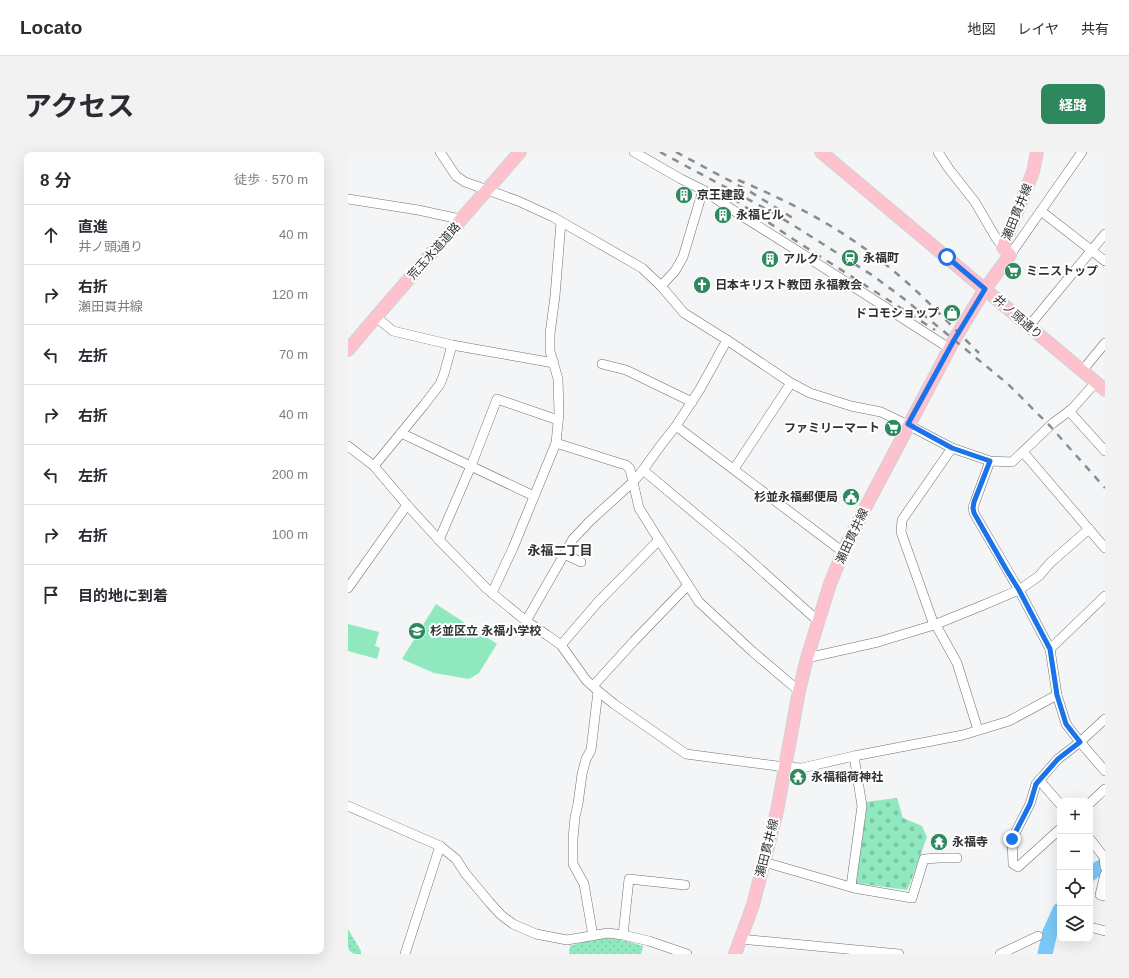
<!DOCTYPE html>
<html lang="ja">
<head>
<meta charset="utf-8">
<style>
  body { margin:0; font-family:Arial,"Noto Sans JP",sans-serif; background:#f2f2f3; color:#2b2b33 }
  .controls { position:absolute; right:12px; bottom:12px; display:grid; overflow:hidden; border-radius:8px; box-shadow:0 4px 16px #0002 }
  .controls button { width:36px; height:36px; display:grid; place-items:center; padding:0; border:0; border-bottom:1px solid #e1e1e2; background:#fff; color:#2b2b33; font:20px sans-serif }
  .stop { position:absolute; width:12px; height:12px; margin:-9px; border:3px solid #1a73e8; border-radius:50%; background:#fff }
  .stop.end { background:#1a73e8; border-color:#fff; box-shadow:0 1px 4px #0008 }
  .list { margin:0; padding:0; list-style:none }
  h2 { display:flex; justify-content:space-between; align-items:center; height:52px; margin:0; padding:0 16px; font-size:17px }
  h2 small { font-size:13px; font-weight:400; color:#7c7c81 }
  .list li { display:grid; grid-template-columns:26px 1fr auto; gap:12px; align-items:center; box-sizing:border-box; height:60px; padding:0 16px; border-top:1px solid #e1e1e2 }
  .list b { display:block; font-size:15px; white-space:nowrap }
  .list p { margin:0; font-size:13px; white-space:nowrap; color:#7c7c81 }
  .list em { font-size:13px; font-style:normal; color:#7c7c81 }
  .icon { flex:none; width:22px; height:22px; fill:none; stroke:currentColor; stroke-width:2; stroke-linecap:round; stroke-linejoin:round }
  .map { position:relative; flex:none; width:757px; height:802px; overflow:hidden; border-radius:8px }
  header { display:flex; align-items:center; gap:24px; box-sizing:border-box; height:56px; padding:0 20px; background:#fff; border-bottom:1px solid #e1e1e2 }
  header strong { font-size:19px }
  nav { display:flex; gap:22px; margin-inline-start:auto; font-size:14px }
  .intro { display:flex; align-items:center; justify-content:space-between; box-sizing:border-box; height:96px; padding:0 24px }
  h1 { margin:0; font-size:28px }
  .button { padding:10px 18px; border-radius:8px; background:#2d885e; color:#fff; font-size:14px; font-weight:700 }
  main { display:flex; gap:24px; padding:0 24px }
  aside { flex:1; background:#fff; border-radius:8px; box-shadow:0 4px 16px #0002 }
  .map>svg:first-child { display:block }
  .green { fill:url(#green-dots) }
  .cemetery { fill:url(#cemetery-stones) }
  .pitch { fill:#90e9be }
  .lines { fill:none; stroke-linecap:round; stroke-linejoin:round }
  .river { stroke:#7ac8f8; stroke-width:15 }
  .minor-casing { stroke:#707173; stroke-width:10 }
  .major-casing { stroke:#d2d2d2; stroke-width:14 }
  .minor { stroke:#fff; stroke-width:9 }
  .major { stroke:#fdc2cd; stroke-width:12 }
  .rail { stroke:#8a8c8d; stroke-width:2.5; stroke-dasharray:7 7; stroke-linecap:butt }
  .route { stroke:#1a73e8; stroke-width:5 }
  .labels { text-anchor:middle; stroke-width:4; stroke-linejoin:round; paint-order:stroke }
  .poi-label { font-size:12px; font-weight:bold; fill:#313233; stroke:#fff; text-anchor:start }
  .street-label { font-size:12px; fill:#313233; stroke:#fff }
  .neighbourhood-label { font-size:13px; font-weight:bold; fill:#313233; stroke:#fff }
</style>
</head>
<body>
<header>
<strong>Locato</strong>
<nav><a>地図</a><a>レイヤ</a><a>共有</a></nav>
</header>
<div class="intro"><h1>アクセス</h1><a class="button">経路</a></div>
<main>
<aside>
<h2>8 分<small>徒歩 · 570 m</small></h2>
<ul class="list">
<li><svg class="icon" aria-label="ahead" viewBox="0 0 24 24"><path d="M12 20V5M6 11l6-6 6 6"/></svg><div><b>直進</b><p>井ノ頭通り</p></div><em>40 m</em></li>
<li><svg class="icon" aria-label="right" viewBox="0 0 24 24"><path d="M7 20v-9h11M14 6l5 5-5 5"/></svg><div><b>右折</b><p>瀬田貫井線</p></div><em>120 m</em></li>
<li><svg class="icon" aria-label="left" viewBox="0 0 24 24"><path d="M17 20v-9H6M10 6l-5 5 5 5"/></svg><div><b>左折</b></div><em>70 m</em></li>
<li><svg class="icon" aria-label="right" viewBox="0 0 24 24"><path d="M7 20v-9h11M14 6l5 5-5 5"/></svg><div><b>右折</b></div><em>40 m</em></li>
<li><svg class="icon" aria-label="left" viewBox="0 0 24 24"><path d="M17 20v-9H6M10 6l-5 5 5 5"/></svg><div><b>左折</b></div><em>200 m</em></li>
<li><svg class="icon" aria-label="right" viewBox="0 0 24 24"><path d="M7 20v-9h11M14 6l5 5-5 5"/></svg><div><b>右折</b></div><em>100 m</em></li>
<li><svg class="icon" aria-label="arrive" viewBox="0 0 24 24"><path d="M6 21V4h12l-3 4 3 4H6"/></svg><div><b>目的地に到着</b></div></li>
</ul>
</aside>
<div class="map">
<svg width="757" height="802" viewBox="0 0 757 802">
  <defs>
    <pattern id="green-dots" width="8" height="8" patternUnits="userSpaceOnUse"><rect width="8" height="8" fill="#90e9be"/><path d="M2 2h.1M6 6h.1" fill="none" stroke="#7dc8a4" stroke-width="1.8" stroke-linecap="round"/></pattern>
    <pattern id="cemetery-stones" width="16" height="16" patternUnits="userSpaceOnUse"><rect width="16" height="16" fill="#90e9be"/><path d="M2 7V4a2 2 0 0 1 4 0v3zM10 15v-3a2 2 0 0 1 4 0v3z" fill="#7dc8a4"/></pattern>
  </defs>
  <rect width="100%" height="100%" fill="#f3f5f7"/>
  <g class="green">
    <polygon points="0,777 13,799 13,802 0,802"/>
    <polygon points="258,786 271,787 295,794 293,802 221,802 222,794 242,788"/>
  </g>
  <polygon class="cemetery" points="549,646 555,666 574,674 579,685 561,734 559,738 507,731 518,662 517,650"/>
  <g class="pitch">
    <polygon points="88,452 149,492 131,521 121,527 86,521 54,507"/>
    <polygon points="0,472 31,480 27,494 32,496 29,507 0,499"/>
  </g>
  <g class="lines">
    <g class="river">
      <polyline points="742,722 746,719 757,713"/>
      <polyline points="697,802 702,780 712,758"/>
    </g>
    <defs>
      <g id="minor">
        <polyline points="92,0 108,24 117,30 170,49 205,65 294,116 313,134 336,161 379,188 443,231 462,241 503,254 533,260 560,273 604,296 642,309 664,310 705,271 724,257 748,230"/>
        <polyline points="286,0 333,27 355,38 394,64 445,96 601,196"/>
        <polyline points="590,0 601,17 627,50 648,86 655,95"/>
        <polyline points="0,47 70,58 107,66 111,71"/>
        <polyline points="693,59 757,109"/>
        <polyline points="662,103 734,0"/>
        <polyline points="313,134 327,119 335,105 355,38"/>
        <polyline points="28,165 45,179 104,193 206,211"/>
        <polyline points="681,174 757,82"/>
        <polyline points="254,212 278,218 344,250"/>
        <polyline points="734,219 757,191"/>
        <polyline points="721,259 757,299"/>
        <polyline points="328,274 495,400"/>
        <polyline points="53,281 186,344"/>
        <polyline points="208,291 271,311 278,313 282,317 291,356 311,388 351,450 405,500 451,539"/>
        <polyline points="0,294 26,314 59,353 91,388 139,437 178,469 199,483 213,493 238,528 250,539 266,552 338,602 437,615 454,616 506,604 615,583 661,569 709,543"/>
        <polyline points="604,296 554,368 553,380 586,473 589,475 609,511 630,578"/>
        <polyline points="675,300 757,396"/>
        <polyline points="642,309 627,350 625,355 626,361 671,438 702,497 709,543 718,572 732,590 757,619"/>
        <polyline points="26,314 76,253 92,232 96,222 104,193"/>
        <polyline points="386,317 443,231"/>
        <polyline points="295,318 393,400 470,469"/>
        <polyline points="91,388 123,314 149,247 210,268"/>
        <polyline points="216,402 233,410"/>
        <polyline points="0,436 59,353"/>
        <polyline points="144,441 165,396 208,291 211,261 210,227 202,199 202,182 207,144 213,70"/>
        <polyline points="178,469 225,387 242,369 285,330 295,318 313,293 328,274 352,237 379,188"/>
        <polyline points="213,493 250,450 311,388"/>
        <polyline points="702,497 757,444"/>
        <polyline points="459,506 530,490 586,473 633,454 671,438 691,424 702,411 741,377"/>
        <polyline points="245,534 286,489 340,433"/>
        <polyline points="691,628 712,652"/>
        <polyline points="742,651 757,637"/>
        <polyline points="0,654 92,694 108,707 117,721 142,751 153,763 165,772 188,782 219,788 260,781 275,783 301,789 339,802"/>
        <polyline points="712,677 670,715 665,712 664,687 682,652 688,632 710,607 732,590 757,567"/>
        <polyline points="742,687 756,705 757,715"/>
        <polyline points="416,710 506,736 564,746 576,707 591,706 609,706"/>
        <polyline points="757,722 752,743 757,744"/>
        <polyline points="503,734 514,654 506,604"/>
        <polyline points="742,775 757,779"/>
        <polyline points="275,783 281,727 337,733"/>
        <polyline points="245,784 236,732 225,712 225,687 227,665 230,652 234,622 238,607 243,598 250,539"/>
        <polyline points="392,787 551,802"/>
        <polyline points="57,802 92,694"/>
        <polyline points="652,802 690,784"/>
      </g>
      <g id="major">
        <polyline points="473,0 757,238"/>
        <path d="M0,198C56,131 115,66 172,0"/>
        <polyline points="387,802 405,753 416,710 429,659 451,539 459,506 482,432 495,400 516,358 606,188 637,137 662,103 655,95 685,20 689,0"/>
      </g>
    </defs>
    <use href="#minor" class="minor-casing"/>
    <use href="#major" class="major-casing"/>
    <use href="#minor" class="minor"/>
    <use href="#major" class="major"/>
    <g class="rail">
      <polyline points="312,0 420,58 448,75 524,123 555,146 660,232 702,274 757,336"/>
      <polyline points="328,0 401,39 448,68"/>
      <path d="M390,28C448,52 500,80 548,121C578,146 604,175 631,201"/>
      <polyline points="374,39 445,87 587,178"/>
    </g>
  </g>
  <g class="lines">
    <polyline class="route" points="599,105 637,137 606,188 560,272 604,296 642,309 626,350 625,356 626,361 658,417 671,438 702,497 709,543 718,572 732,590 710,607 688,632 682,652 664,687"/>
  </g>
  <defs>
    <symbol id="building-disc" viewBox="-11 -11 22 22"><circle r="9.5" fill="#2d885e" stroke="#fff"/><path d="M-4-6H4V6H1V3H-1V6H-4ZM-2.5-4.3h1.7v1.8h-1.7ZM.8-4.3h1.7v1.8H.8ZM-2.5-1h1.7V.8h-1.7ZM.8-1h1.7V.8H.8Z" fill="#fff"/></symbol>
    <symbol id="station-disc" viewBox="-11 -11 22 22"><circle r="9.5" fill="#2d885e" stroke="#fff"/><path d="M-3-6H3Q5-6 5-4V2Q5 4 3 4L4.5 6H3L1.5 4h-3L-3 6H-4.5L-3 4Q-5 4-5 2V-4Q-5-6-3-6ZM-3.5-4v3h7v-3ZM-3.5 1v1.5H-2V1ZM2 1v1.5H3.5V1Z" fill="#fff"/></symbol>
    <symbol id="supermarket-disc" viewBox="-11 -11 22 22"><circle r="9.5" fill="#2d885e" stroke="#fff"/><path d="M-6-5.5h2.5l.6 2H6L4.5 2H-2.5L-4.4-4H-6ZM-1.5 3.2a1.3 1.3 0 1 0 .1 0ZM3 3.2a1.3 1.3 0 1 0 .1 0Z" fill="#fff"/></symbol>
    <symbol id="church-disc" viewBox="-11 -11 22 22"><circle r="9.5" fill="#2d885e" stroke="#fff"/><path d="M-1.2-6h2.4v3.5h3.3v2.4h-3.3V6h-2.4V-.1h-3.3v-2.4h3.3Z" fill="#fff"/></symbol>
    <symbol id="shop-disc" viewBox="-11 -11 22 22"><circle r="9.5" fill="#2d885e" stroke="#fff"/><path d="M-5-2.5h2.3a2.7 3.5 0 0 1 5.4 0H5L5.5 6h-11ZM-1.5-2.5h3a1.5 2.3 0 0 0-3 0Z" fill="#fff"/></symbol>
    <symbol id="civic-disc" viewBox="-11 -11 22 22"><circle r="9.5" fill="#2d885e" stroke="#fff"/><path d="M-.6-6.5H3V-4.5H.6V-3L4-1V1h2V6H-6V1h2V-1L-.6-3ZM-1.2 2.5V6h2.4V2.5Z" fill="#fff"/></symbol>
    <symbol id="school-disc" viewBox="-11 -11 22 22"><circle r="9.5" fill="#2d885e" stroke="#fff"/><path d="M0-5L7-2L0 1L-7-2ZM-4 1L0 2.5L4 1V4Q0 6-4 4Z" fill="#fff"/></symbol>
    <symbol id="temple-disc" viewBox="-11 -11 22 22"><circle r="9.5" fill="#2d885e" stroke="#fff"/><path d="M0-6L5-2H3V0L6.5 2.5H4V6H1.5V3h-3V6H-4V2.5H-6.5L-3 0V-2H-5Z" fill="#fff"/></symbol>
  </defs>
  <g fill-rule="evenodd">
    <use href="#building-disc" x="326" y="33" width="20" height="20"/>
    <use href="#building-disc" x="365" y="53" width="20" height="20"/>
    <use href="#station-disc" x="492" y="96" width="20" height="20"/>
    <use href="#building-disc" x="412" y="97" width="20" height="20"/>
    <use href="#supermarket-disc" x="655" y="109" width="20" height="20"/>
    <use href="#church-disc" x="344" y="123" width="20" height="20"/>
    <use href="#shop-disc" x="594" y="151" width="20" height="20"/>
    <use href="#supermarket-disc" x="535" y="266" width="20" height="20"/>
    <use href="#civic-disc" x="493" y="335" width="20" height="20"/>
    <use href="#school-disc" x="59" y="469" width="20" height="20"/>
    <use href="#temple-disc" x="440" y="615" width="20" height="20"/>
    <use href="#temple-disc" x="581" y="680" width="20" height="20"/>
  </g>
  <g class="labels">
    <g class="poi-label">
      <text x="349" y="47">京王建設</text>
      <text x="388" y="67">永福ビル</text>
      <text x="515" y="110">永福町</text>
      <text x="435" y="111">アルク</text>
      <text x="678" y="123">ミニストップ</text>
      <text x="367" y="137">日本キリスト教団 永福教会</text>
      <text x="591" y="165" text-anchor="end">ドコモショップ</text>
      <text x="532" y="280" text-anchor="end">ファミリーマート</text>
      <text x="490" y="349" text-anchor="end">杉並永福郵便局</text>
      <text x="82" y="483">杉並区立 永福小学校</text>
      <text x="463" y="629">永福稲荷神社</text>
      <text x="604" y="694">永福寺</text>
    </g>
    <g class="street-label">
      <text transform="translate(669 60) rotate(-68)" y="4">瀬田貫井線</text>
      <text transform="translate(86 99) rotate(-48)" y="4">荒玉水道道路</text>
      <text transform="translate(670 165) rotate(41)" y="4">井ノ頭通り</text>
      <text transform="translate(504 384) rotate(-65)" y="4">瀬田貫井線</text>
      <text transform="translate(419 696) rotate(-76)" y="4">瀬田貫井線</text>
    </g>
    <g class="neighbourhood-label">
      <text x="212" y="403">永福二丁目</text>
    </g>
  </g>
</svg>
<div class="controls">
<button>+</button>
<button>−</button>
<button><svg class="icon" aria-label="locate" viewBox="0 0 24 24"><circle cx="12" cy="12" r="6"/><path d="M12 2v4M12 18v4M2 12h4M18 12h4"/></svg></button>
<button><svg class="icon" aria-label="layers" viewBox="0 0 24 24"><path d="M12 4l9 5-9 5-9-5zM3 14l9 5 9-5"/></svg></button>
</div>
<div class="stop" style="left:599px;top:105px"></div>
<div class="stop end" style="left:664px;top:687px"></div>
</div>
</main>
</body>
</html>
